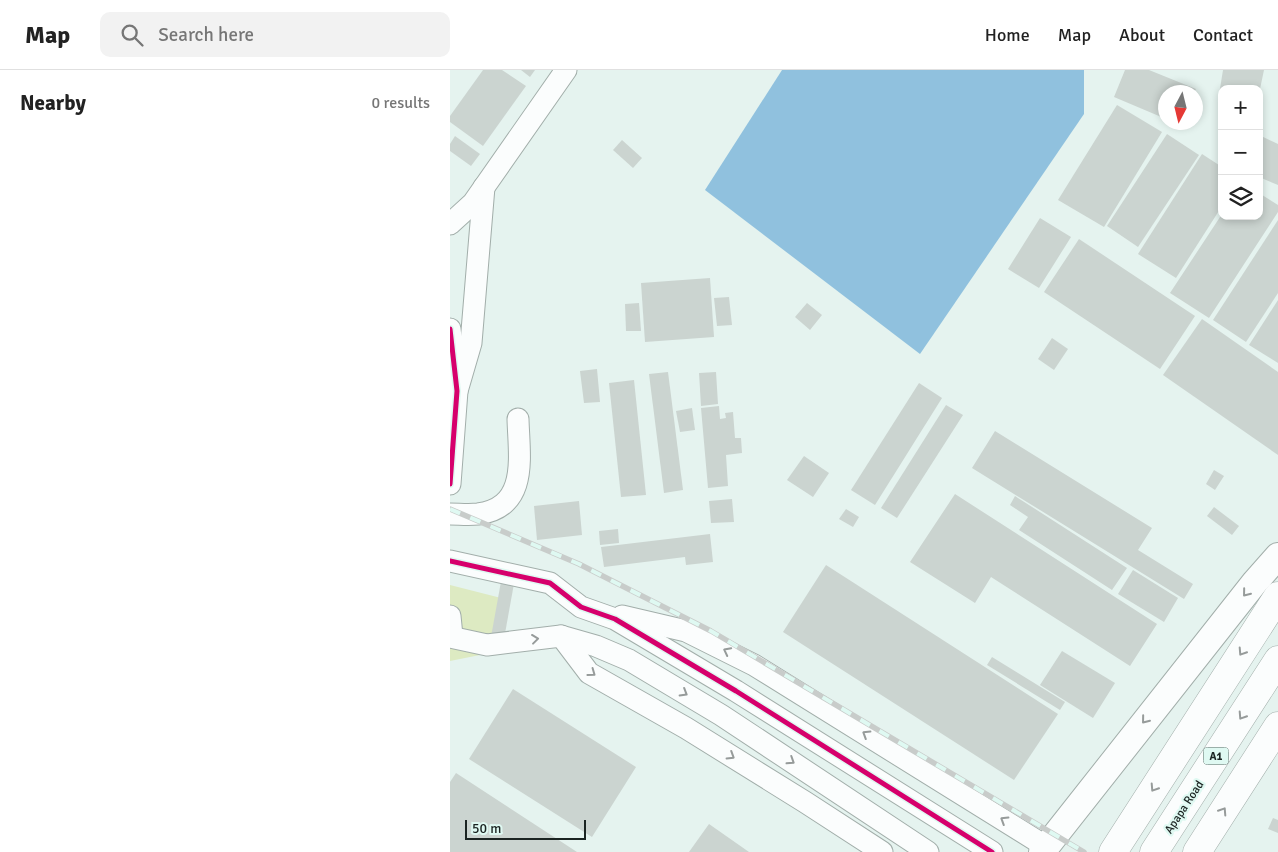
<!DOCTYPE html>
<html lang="en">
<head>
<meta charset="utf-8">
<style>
  body { margin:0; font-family:Signika,sans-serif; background:#f2f2f2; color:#222 }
  .controls { position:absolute; right:15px; top:15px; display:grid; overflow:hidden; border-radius:10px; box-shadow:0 2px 8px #0003 }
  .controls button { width:45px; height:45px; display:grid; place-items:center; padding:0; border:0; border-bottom:1px solid #e0e0e0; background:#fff; color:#222; font:25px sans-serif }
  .compass { position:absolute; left:708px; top:15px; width:45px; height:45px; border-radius:50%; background:#fff; box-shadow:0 2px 8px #0003; rotate:187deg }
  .scale { position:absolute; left:15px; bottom:12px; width:121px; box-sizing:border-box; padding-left:5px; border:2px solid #1b2422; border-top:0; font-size:14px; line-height:18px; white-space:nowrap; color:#1b2422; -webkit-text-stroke:4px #dff9f2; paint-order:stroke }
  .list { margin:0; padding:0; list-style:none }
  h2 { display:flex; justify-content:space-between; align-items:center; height:65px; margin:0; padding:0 20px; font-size:21px }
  h2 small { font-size:16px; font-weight:400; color:#767676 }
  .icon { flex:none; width:28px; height:28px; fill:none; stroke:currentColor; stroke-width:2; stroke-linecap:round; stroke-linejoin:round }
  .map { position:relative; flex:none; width:828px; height:782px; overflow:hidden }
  header { display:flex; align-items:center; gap:30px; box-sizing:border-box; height:70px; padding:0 25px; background:#fff; border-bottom:1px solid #e0e0e0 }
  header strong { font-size:24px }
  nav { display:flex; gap:28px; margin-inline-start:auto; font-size:18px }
  .search { width:350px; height:45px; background:#f2f2f2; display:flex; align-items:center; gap:12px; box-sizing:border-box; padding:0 18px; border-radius:10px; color:#767676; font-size:19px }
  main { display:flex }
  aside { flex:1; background:#fff }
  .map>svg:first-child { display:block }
  .green { fill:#ddeac2 }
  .water { fill:#90c1de }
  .building { fill:#cbd4d0 }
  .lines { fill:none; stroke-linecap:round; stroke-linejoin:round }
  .minor-casing { stroke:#a2aeaa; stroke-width:23 }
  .major-casing { stroke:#a2aeaa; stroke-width:28 }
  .highway-casing { stroke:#a2aeaa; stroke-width:29 }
  .minor { stroke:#fbfdfd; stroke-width:21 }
  .major { stroke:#fbfdfd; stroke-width:26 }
  .highway { stroke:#fbfdfd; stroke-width:28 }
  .rail-casing { stroke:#c8ccca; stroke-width:5.5 }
  .rail { stroke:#dff9f2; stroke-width:4; stroke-dasharray:11; stroke-linecap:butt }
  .cycleway-casing { stroke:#dff9f2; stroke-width:8 }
  .cycleway { stroke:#d6006c; stroke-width:5 }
  .oneway { stroke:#969b9a }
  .labels { text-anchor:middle; stroke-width:4.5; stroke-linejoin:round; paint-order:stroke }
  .shield { fill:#dff9f2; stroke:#566460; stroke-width:1 }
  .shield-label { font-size:11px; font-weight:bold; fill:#1b2422 }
  .street-label { font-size:12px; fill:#1b2422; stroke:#dff9f2 }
</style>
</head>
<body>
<header>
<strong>Map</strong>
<div class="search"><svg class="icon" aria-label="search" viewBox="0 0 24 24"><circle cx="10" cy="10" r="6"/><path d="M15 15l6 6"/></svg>Search here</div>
<nav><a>Home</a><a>Map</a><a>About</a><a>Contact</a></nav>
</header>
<main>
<aside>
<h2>Nearby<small>0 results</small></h2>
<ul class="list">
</ul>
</aside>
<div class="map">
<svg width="828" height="782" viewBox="0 0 828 782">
  <rect width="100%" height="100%" fill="#e5f3ef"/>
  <polygon class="green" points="0,515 59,530 40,583 0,591"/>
  <polygon class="water" points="332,0 634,0 634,44 470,284 255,120"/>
  <g class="building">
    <polygon points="33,0 52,0 76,16 33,76 0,52 0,46"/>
    <polygon points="71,0 85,0 80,7"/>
    <polygon points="675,0 699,0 746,19 744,22 716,22 716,49 664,27"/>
    <polygon points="773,0 814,0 810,19 772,19 772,32 768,31"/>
    <polygon points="667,35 712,62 654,157 608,130"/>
    <polygon points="717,64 749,85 688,177 657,156"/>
    <polygon points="809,65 828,74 828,115 809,107"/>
    <polygon points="5,66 30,84 21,96 0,81 0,74"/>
    <polygon points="172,70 192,88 183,98 163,80"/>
    <polygon points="752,84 772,97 772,136 726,208 688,184"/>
    <polygon points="809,123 828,135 828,142 759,248 720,223 772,144 772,146 809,146"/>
    <polygon points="590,148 621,167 589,218 558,199"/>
    <polygon points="828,150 828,223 796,272 763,250"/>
    <polygon points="629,169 745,246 710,299 594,222"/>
    <polygon points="260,208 264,267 195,272 191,213"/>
    <polygon points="279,227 282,255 267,256 264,228"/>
    <polygon points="828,230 828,293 799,275"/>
    <polygon points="189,233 191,261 176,261 175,234"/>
    <polygon points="357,233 372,245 360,260 345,247"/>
    <polygon points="752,249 828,302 828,385 713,305"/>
    <polygon points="602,268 618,279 604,300 588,289"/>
    <polygon points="147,299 150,332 134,333 130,301"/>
    <polygon points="218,302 233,420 214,423 199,304"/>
    <polygon points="266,302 268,334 251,336 249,303"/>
    <polygon points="184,310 196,425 171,427 159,313"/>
    <polygon points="469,313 492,328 425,435 401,420"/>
    <polygon points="496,335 513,345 447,448 431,438"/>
    <polygon points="269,336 270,349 276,348 275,343 283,342 285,368 291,368 292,383 276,385 278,416 258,418 251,338"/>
    <polygon points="242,338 245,360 230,362 226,341"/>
    <polygon points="545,361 702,458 688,480 743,514 734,529 522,398"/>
    <polygon points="354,386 379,403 363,427 337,410"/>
    <polygon points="764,400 774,406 765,420 756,414"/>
    <polygon points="505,424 707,554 680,596 541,507 525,533 460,492"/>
    <polygon points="565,426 677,498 662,520 569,460 578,447 560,435"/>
    <polygon points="282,429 284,452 261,453 259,431"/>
    <polygon points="129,431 132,465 87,470 84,436"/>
    <polygon points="764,437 789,456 782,465 757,446"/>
    <polygon points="396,439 409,447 403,457 389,449"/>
    <polygon points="168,459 169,473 150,475 149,461"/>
    <polygon points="260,464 263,492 236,495 235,487 154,497 151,477"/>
    <polygon points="376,495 608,644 564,710 333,562"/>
    <polygon points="683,500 728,528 714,552 668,524"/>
    <polygon points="52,506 65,508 54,569 41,567"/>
    <polygon points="612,581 665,613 643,648 590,615"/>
    <polygon points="542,587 615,632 610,640 537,595"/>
    <polygon points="63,619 186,697 142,767 19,689"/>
    <polygon points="6,703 127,782 0,782 0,712"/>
    <polygon points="823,748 828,750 828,763 818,759"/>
    <polygon points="259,754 299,782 239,782"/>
  </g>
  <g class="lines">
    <defs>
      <g id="minor">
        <polyline points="0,154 23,133 116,0"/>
        <polyline points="0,259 7,321 0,414"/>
        <polyline points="7,321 21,273 34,117"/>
        <path d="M0,444C9,444 19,445 28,444C79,437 69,387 68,349"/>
        <polyline points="0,491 100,513 131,537 165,549 286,621 542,782"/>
        <polyline points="0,546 2,566"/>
        <polyline points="172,546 236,561 304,595 595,776"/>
        <polyline points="111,566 139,603 236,658 355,732 432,782"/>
        <polyline points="0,567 37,575 111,566 146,576 179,590 271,645 478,782"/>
      </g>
      <polyline id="major" points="592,782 805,512 828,486"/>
      <g id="highway">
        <polyline points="663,782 828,526"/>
        <polyline points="704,782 828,590"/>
        <polyline points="747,782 828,656"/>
      </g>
    </defs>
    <use href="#minor" class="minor-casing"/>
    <use href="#major" class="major-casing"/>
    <use href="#highway" class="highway-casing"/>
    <use href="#minor" class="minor"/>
    <use href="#major" class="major"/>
    <use href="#highway" class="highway"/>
    <defs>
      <polyline id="rail" points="0,439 129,494 261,561 634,782"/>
    </defs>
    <use href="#rail" class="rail-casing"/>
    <use href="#rail" class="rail"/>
    <defs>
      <g id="cycleway">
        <polyline points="0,259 7,321 0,414"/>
        <polyline points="0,491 100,513 131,537 165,549 286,621 542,782"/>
      </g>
    </defs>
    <use href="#cycleway" class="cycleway-casing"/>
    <use href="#cycleway" class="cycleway"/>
  </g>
  <defs><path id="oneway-chevron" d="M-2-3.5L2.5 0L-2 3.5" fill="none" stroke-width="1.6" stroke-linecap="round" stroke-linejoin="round" transform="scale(1.25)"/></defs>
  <g class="oneway">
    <use href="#oneway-chevron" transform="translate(796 523) rotate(129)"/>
    <use href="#oneway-chevron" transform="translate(85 569) rotate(-7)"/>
    <use href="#oneway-chevron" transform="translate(277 581) rotate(-153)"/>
    <use href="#oneway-chevron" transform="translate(792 582) rotate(123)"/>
    <use href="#oneway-chevron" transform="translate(142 603) rotate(36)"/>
    <use href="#oneway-chevron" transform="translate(234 623) rotate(31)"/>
    <use href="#oneway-chevron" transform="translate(792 646) rotate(123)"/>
    <use href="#oneway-chevron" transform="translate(695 650) rotate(129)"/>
    <use href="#oneway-chevron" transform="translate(416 664) rotate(-148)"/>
    <use href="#oneway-chevron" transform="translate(281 686) rotate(32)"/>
    <use href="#oneway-chevron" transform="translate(341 691) rotate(33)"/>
    <use href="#oneway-chevron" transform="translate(704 718) rotate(123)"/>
    <use href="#oneway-chevron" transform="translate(773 741) rotate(-57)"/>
    <use href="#oneway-chevron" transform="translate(554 750) rotate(-148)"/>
  </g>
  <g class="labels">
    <rect class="shield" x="753.5" y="677.5" width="25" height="17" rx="4"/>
    <g class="shield-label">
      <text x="766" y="690">A1</text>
    </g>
    <g class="street-label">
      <text transform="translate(734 737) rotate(-57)" y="4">Apapa Road</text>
    </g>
  </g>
</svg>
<div class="controls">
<button>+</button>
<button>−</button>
<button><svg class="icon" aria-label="layers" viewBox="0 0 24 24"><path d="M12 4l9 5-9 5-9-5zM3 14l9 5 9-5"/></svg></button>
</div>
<svg class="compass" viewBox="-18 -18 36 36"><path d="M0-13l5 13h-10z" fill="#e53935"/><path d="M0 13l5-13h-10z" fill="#767676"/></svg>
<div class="scale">50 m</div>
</div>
</main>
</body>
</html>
